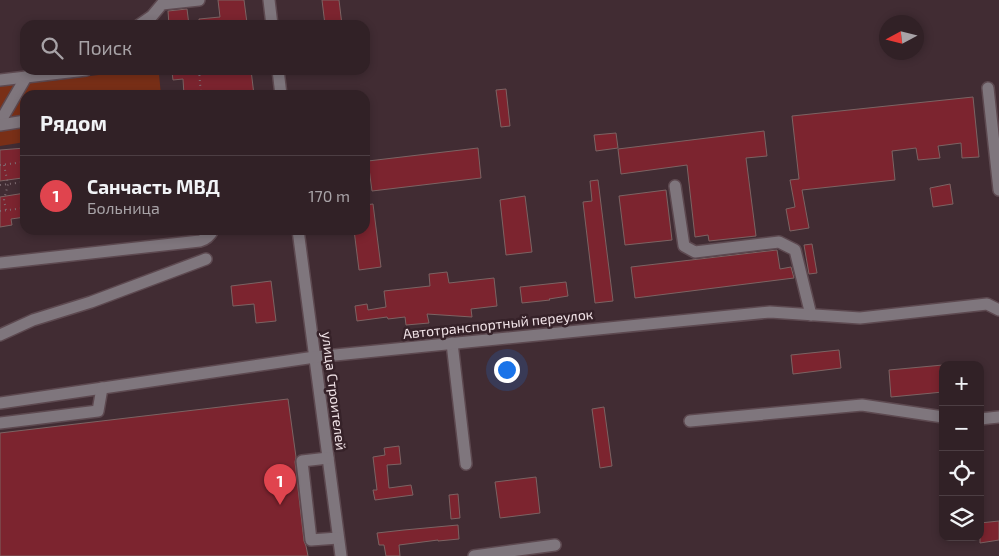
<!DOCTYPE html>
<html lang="ru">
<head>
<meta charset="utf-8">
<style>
  body { margin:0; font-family:"Exo 2",sans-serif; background:#39292e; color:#f1f3f6 }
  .controls { position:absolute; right:15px; bottom:15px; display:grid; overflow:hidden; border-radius:10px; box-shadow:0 2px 8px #0003 }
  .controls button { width:45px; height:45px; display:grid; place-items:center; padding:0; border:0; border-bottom:1px solid #4c3e43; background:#312126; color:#f1f3f6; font:25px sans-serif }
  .compass { position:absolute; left:879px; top:15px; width:45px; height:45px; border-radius:50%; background:#312126; box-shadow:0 2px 8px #0003; rotate:263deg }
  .you { position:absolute; left:506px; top:369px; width:18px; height:18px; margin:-12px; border:4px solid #fff; border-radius:50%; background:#1a73e8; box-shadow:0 0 0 8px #1a73e833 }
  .badge { display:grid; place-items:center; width:32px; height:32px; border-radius:50%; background:#cdb938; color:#fff; font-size:16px; font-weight:700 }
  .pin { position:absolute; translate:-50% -41px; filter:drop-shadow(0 1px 2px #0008) }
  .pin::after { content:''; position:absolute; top:26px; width:18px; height:15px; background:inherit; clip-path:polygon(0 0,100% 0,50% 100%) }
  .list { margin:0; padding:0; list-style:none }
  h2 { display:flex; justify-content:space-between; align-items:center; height:65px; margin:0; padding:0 20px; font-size:21px }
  h2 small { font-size:16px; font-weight:400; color:#a8a3a7 }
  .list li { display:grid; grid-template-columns:32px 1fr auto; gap:15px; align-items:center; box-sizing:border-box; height:80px; padding:0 20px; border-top:1px solid #4c3e43 }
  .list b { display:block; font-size:19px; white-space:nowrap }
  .list p { margin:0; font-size:16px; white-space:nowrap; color:#a8a3a7 }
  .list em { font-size:16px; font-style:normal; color:#a8a3a7 }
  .icon { flex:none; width:28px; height:28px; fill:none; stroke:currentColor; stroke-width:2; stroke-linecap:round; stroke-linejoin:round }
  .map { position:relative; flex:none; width:999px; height:556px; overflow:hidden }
  .search { position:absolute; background:#312126; box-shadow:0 2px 8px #0003; left:20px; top:20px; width:350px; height:55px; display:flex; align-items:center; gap:12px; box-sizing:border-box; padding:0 18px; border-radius:15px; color:#a8a3a7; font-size:19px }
  .panel { position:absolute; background:#312126; box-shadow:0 2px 8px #0003; left:20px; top:90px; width:350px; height:145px; border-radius:15px }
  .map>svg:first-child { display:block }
  .green { fill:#792f17 }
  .building { fill:#7c242f; stroke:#7c6363 }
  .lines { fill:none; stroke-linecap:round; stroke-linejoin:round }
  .minor-casing { stroke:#5d4950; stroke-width:14 }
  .path { stroke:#7f6c72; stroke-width:2; stroke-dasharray:1 4; stroke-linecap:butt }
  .minor { stroke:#7f767d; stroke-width:11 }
  .labels { text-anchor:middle; stroke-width:5; stroke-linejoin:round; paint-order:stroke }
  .street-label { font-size:14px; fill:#f2e4e8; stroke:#362229 }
</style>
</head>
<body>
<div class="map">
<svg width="999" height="556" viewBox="0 0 999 556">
  <rect width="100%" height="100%" fill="#412c33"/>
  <polygon class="green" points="130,71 150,71 151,74 159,74 161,95 25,95 25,142 0,146 0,85 51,81"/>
  <g class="building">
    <polygon points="218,0 244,0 247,23 240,25 199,25 199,19 220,17"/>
    <polygon points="322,0 339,0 342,25 325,25"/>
    <polygon points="187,9 189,25 169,25 168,11"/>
    <polygon points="175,70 251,70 254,95 184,95 183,79 173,80 172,72 175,72"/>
    <polygon points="506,89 510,126 501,127 496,90"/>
    <polygon points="973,97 979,157 962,158 961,143 938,146 940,158 918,160 916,148 892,151 895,180 802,190 809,228 790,231 786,209 795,207 790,180 799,179 792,116"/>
    <polygon points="764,131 767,156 746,158 756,236 709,241 708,235 695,237 687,165 621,174 618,149"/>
    <polygon points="616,133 618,148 596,151 594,135"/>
    <polygon points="25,148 25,173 21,173 22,178 0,181 0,150"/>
    <polygon points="478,148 481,178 372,191 368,161"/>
    <polygon points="598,180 613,301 595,303 583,202 592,201 590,181"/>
    <polygon points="950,184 953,204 933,207 930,188"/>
    <polygon points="666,190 672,240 625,245 619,196"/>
    <polygon points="25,193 25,217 11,219 12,225 0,227 0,197"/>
    <polygon points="525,196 532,252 506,255 500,200"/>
    <polygon points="373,204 381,267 359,270 354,230 365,230 365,205"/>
    <polygon points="812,244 817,273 809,274 804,245"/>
    <polygon points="777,250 780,269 791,267 794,278 635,298 631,267"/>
    <polygon points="447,272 449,283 494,278 497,306 471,309 472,317 427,314 429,323 406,325 405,317 388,319 387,317 357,321 355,306 367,304 368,310 386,307 384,291 430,286 429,274"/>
    <polygon points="271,281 276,321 256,323 254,304 233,306 231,286"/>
    <polygon points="566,282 568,296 549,299 550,300 522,303 520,287"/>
    <polygon points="839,350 841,368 793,374 791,355"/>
    <polygon points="943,365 943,392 891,397 889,370"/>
    <polygon points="288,399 296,457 295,462 304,541 306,546 308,556 0,556 0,433"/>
    <polygon points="604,407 612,466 600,468 592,409"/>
    <polygon points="399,446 401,464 387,465 389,488 411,485 413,495 375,500 373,490 377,490 373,457 385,455 384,448"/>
    <polygon points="536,477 540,513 500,518 495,482"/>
    <polygon points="458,494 460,518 451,519 449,495"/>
    <polygon points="999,521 999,540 980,543 980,523"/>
    <polygon points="458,525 459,539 438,541 438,540 399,545 400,556 386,556 384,545 379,545 377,533 404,530"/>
  </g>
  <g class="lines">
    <defs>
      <g id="minor">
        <polyline points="269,0 272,25"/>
        <polyline points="139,25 152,16 162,4 199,0"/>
        <polyline points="278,70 281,95"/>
        <polyline points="0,80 86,70"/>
        <polyline points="988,88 999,190"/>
        <polyline points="0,122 26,77"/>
        <polyline points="0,125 25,121"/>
        <polyline points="675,186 684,246 695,252 779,242 795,250 811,315"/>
        <polyline points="298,230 341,556"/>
        <path d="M0,263L200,241C207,239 210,236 213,230"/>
        <polyline points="0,335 33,320 91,302 206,259"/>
        <polyline points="452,343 466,464"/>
        <polyline points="0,403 315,357 770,312 860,318 987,304 999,310"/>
        <polyline points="980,419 999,417"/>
        <polyline points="690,421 862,405 943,417"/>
        <polyline points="0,423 98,411 102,388"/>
        <polyline points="328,458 302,461 311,540 338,538"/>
        <polyline points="474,556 555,545"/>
      </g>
    </defs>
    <use href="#minor" class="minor-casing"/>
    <g class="path">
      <polyline points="253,25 261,21"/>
      <polyline points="199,70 201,95"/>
      <polyline points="0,165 25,162"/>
      <polyline points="4,165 8,184 4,200 6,210"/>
      <polyline points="0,185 25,182"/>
      <polyline points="0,211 25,208"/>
    </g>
    <use href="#minor" class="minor"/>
  </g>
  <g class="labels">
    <g class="street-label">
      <text transform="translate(498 324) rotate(-6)" y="5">Автотранспортный переулок</text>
      <text transform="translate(334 391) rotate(83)" y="5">улица Строителей</text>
    </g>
  </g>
</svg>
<div class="controls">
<button>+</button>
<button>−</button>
<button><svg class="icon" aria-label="locate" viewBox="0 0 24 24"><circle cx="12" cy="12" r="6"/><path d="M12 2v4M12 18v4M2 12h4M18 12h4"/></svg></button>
<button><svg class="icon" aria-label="layers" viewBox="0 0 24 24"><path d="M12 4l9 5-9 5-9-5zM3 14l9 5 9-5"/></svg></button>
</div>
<svg class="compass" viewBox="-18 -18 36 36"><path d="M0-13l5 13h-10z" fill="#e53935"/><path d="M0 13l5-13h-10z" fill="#a8a3a7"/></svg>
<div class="you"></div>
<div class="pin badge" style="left:280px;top:505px;background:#e0444e">1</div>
<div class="search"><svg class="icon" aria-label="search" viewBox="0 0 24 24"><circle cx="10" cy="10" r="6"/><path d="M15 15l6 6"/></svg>Поиск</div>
<section class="panel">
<h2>Рядом<small></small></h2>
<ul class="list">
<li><span class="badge" style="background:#e0444e">1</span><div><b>Санчасть МВД</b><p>Больница</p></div><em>170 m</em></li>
</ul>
</section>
</div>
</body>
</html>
